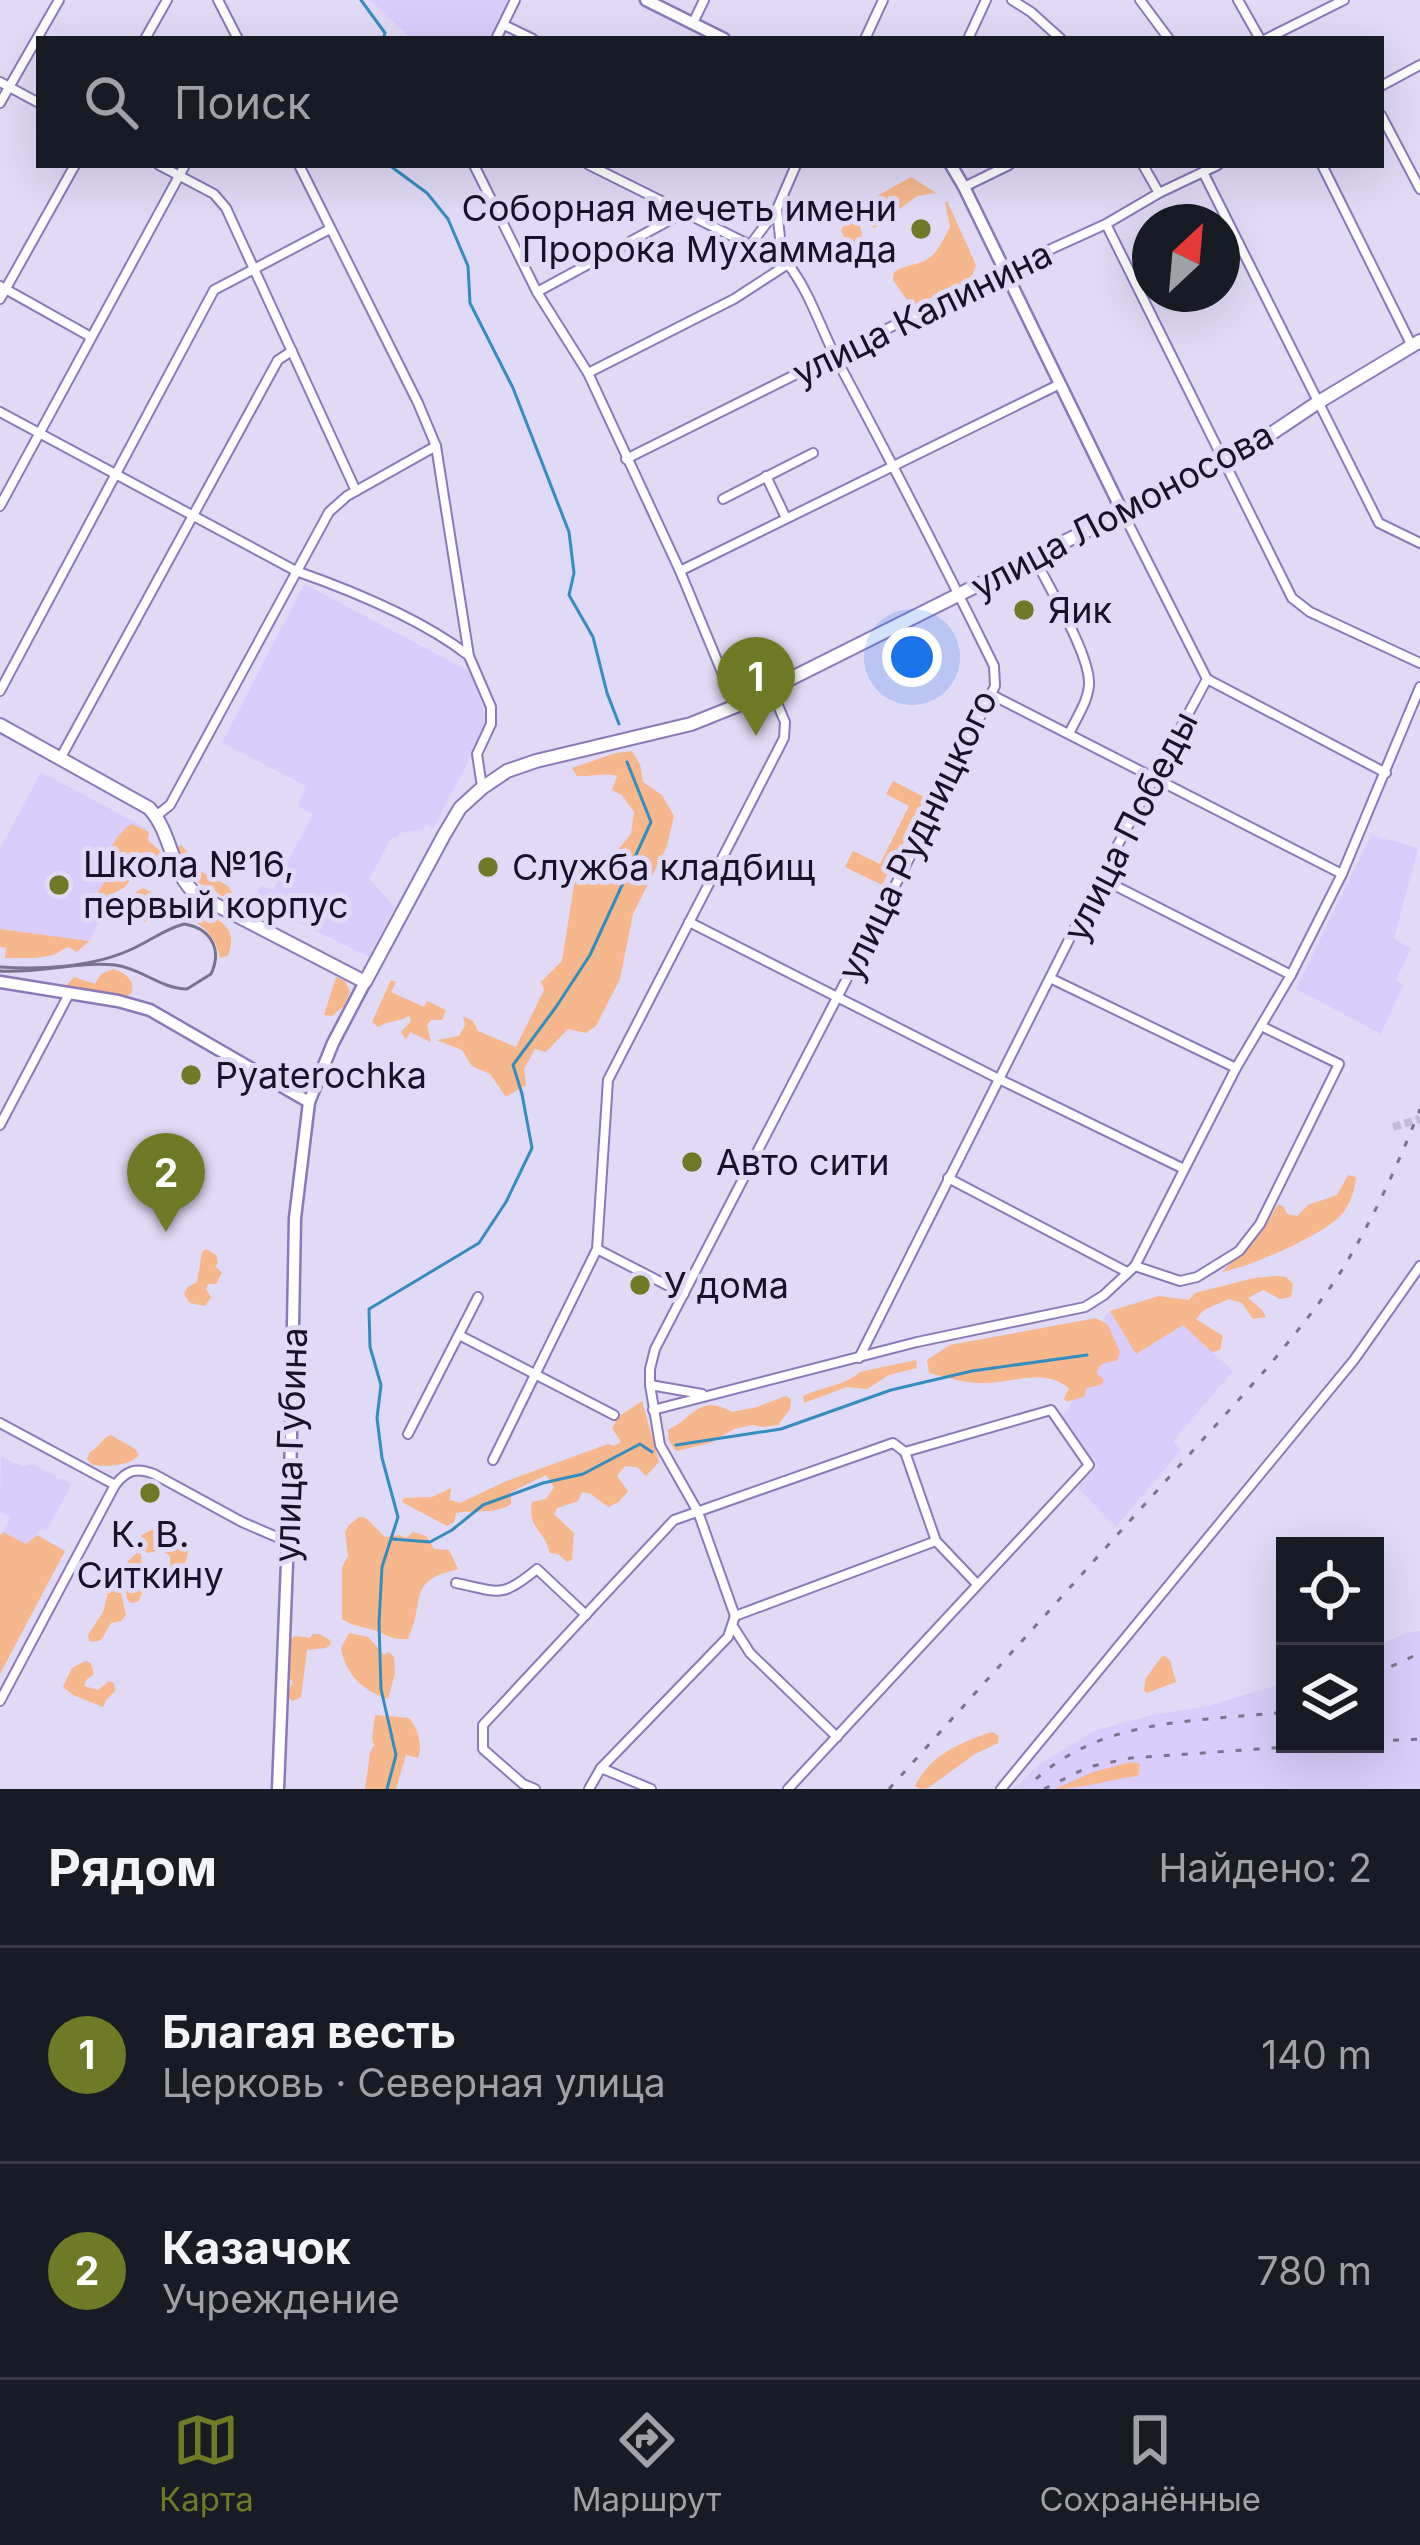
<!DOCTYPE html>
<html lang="ru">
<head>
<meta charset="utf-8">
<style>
  body { margin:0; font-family:Inter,sans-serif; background:#242831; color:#f1f3f6 }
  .controls { position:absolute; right:36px; bottom:36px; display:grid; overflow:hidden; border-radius:0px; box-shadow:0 12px 48px #0002 }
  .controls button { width:108px; height:108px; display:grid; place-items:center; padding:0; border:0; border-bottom:3px solid #363941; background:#171b24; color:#f1f3f6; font:60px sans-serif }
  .compass { position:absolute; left:1132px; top:204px; width:108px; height:108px; border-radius:50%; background:#171b24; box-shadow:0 12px 48px #0002; rotate:26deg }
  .you { position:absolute; left:912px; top:657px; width:42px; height:42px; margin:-30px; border:9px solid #fff; border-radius:50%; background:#1a73e8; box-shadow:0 0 0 18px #1a73e833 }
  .badge { display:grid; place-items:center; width:78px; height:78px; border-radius:50%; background:#6e7a26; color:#fff; font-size:39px; font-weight:700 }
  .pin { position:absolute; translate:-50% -99px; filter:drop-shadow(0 3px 6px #0008) }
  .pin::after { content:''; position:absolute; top:63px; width:42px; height:36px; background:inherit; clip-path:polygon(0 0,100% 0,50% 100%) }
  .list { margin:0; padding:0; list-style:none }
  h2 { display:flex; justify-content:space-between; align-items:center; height:156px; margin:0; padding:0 48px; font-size:51px }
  h2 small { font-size:39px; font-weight:400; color:#9ea1a6 }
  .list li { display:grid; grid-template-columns:78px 1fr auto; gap:36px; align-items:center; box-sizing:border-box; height:216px; padding:0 48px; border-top:3px solid #363941 }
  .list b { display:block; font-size:45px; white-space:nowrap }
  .list p { margin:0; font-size:39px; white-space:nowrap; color:#9ea1a6 }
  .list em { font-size:39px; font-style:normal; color:#9ea1a6 }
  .icon { flex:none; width:66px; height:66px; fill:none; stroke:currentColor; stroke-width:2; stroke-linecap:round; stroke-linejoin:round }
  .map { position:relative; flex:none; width:1420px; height:1789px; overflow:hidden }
  .search { position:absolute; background:#171b24; box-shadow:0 12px 48px #0002; left:36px; right:36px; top:36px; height:132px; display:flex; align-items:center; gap:30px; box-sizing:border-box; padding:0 42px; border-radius:0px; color:#9ea1a6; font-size:45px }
  .sheet { height:588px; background:#171b24 }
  nav { display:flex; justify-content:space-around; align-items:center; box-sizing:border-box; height:168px; border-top:3px solid #363941; background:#171b24; font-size:33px; color:#9ea1a6 }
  nav a { display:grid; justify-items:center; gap:6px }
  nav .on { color:#6e7a26 }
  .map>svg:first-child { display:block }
  .built { fill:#d9cdfb }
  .green { fill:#f5b78b }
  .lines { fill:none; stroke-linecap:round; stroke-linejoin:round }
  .stream { stroke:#338ebf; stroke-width:3 }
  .street-tunnel { stroke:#c3bcd7; stroke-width:8; stroke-dasharray:8 4; stroke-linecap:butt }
  .street-casing { stroke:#8b79b9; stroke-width:12 }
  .secondary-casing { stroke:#8b79b9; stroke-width:15 }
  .primary-casing { stroke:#8b79b9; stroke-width:16 }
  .street { stroke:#fff; stroke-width:8 }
  .secondary { stroke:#fff; stroke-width:10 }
  .primary { stroke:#fff; stroke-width:12 }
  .tram { stroke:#7a738d; stroke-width:3 }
  .rail { stroke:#7a738d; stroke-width:3; stroke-dasharray:6 12; stroke-linecap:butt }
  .poi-dot { fill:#6e7a26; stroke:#e1daf6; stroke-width:4.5 }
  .labels { text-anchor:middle; stroke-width:10; stroke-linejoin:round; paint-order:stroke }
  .poi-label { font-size:36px; fill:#191129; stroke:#e1daf6; text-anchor:start }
  .street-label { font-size:36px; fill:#191129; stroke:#e1daf6 }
</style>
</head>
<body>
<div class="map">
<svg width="1420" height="1789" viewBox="0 0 1420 1789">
  <rect width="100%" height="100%" fill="#e1daf6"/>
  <g class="built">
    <polygon points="370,0 508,0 490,39 412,39"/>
    <polygon points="304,584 471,672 488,724 433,829 426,825 423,829 401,833 396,838 392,837 369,879 395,907 369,957 275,911 277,906 256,895 261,886 273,890 313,814 297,806 306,786 222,743"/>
    <polygon points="41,772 148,829 89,941 0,929 0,849"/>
    <polygon points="1371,835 1418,848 1394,939 1411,948 1396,980 1403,985 1381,1034 1296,989"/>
    <polygon points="1110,1311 1136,1353 1183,1325 1233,1371 1173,1441 1181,1450 1116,1527 1078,1488 1098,1465 1060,1417 1068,1411 1106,1314"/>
    <polygon points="1,1457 24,1466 33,1464 56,1476 56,1479 60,1478 72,1484 46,1531 41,1529 26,1544 3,1532 10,1518 0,1512"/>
    <polygon points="1420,1631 1420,1789 1014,1789 1037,1766 1094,1731 1148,1716 1207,1706 1285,1683 1285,1744 1375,1744 1375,1646 1409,1632"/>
  </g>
  <g class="green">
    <polygon points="911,177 936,193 917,196 874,228 865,222 860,227 862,233 860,241 848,246 841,230 854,209"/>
    <path d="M947,201L976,265L971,279L912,307L893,280L894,272C905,265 913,266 924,261C938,255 943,239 950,227L945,202Z"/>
    <path d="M632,751L640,764L643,782L662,795L674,816L667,846L633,914L620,979L596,1026L586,1033L568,1029L546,1052L535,1049L524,1069L526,1085L506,1097L490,1074L472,1066L462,1050L437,1040L459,1036L465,1025L463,1016L473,1021L478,1031L516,1047L544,990L541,982L562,961L577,866L584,859L612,857L631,834L634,812L622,795L612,790L617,776C604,772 591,777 577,776L572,768L616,753Z"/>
    <polygon points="893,781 926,798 882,885 845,867 853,851 880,864 909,806 886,794"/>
    <path d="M132,824L149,832L148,840L161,852L162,860L150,871L135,873L125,887L105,898L97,894L104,883C100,864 115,833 132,824Z"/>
    <path d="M181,845L194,858L200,871L228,886L236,899C221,899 221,894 209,887C206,885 202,885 199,883C184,876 180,862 178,847Z"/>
    <path d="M143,888C152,892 160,899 170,903C194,913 245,915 228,956L220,958C214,928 192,914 162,918C150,920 145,924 133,921L128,914L136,892Z"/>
    <polygon points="0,929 89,941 77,952 68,947 53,955 36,958 5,958 6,948 0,947"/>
    <path d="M113,969C124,972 137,981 131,994L125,997L68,990L66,986L74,977L95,984L101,974Z"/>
    <polygon points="336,977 345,981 350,991 344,1006 332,1016 324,1015"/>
    <path d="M391,980L396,982L391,992L424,1007L427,1001L446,1010L442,1020H431L427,1025L431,1042L410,1032L406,1040L401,1032L411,1021L409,1016C399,1022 390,1020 378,1027L372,1022Z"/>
    <path d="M1348,1175L1356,1177C1355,1189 1351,1202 1343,1213C1325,1235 1251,1266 1222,1272L1267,1224L1278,1204L1284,1207L1287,1214L1297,1216L1308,1205L1337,1195Z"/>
    <polygon points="206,1249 216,1255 218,1263 215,1266 222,1273 216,1284 208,1284 206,1289 211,1297 205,1306 190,1303 184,1294 188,1287 197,1282 202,1252"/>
    <polygon points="1277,1276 1286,1277 1293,1284 1291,1297 1280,1299 1263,1290 1248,1298 1262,1310 1266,1317 1253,1319 1242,1303 1229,1299 1204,1310 1196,1319 1223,1336 1220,1350 1212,1352 1183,1325 1136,1354 1110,1311 1159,1296 1189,1300 1195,1293 1254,1278"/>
    <path d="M1096,1318L1108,1325L1120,1352L1117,1360C1107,1364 1100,1360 1097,1373L1104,1380L1101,1385L1086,1388L1085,1396L1067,1402L1064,1399L1069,1388C1043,1368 1016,1382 986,1383C966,1384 948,1377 929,1373L927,1360L950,1345Z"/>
    <path d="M916,1360L917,1368L889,1375L867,1389L847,1387L804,1403L803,1396C820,1388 848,1384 860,1372Z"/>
    <path d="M786,1396L791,1399L790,1409L778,1425L763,1427L752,1425L734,1429L710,1443L676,1451L669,1441L668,1430C692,1419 699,1393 732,1412L757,1407Z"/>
    <path d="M642,1401L659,1462L646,1476L637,1467L625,1466L617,1476L628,1491L619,1502L608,1507L591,1494L582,1492L578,1501L557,1508L554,1514L574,1533L572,1560L567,1562L558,1554L550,1553C545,1530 527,1529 532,1502L546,1499L554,1487L546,1475L511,1492V1504C494,1515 475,1509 456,1513L454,1522L447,1526L402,1502L404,1498L432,1497L451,1488L450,1500L460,1503L504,1482L608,1444L614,1446L621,1442L612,1428L618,1417Z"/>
    <path d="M111,1435L135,1449L139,1455C130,1466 107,1467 93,1465L87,1459L90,1452C99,1448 101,1438 111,1435Z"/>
    <path d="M359,1517L366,1518L385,1537L399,1535L406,1538L413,1532L426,1536L434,1549L449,1550L458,1569C405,1582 427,1598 408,1639C388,1640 386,1633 370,1629C359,1626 353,1626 342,1619V1567L348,1556L345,1532L349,1525Z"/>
    <path d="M156,1528L166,1529L188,1540C191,1553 183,1571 173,1579L170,1576V1556L161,1550L148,1553L142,1549L141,1535Z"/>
    <polygon points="3,1532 26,1544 37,1535 65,1551 0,1674 0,1535"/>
    <path d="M137,1553L141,1554L142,1568L151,1573L138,1602L131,1603L127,1599L126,1589L117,1587C116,1574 127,1561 137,1553Z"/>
    <path d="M116,1590L121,1593L126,1615L121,1621L111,1623C103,1634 105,1644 89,1641L88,1635L103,1612L108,1593Z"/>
    <path d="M349,1633L368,1637L384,1655L389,1652L394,1657L395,1674L388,1699C363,1690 346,1676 341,1648Z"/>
    <polygon points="313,1634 319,1634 330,1640 331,1644 326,1648 307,1650 301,1697 293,1701 288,1698 288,1691 293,1682 287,1676 290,1639 296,1636 310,1638"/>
    <polygon points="1163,1655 1170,1660 1176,1682 1147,1693 1144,1690 1146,1678"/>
    <polygon points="85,1661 91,1663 94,1674 86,1680 84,1686 98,1690 109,1681 114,1683 115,1691 106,1700 103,1707 73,1695 63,1687 72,1668"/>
    <path d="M375,1715L409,1718C418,1729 423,1744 418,1758L406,1755L396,1789H365L370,1753L374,1745L372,1739Z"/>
    <path d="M992,1732L999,1736L998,1743L975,1754L928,1788L920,1789L915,1786C930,1755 961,1742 992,1732Z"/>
    <path d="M1131,1762L1140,1764L1138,1776C1109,1779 1084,1789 1055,1789L1093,1772Z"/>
  </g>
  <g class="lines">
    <g class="stream">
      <polyline points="361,0 385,33 383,39"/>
      <polyline points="389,165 427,193 448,219 468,266 470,303 513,388 569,532 574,573 569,595 593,637 607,693 619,724"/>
      <polyline points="676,1445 781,1429 891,1390 972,1371 1087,1355"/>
      <polyline points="392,1539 430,1542 452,1530 483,1505 543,1483 583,1474 640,1444 652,1452"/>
      <polyline points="387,1789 396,1755 381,1689 379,1623 382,1567 398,1517 382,1458 377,1418 381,1385 370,1347 369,1309 479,1243 506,1202 532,1148 522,1094 513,1065 556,1007 590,955 651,822 627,762"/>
    </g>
    <polyline class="street-tunnel" points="1393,1127 1420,1119"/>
    <defs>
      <g id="street">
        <polyline points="218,0 238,39"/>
        <polyline points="1012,0 1031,12 1061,39"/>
        <polyline points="1140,0 1169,39"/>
        <polyline points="1238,0 1260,39"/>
        <polyline points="693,23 704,0"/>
        <polyline points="504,25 533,39"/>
        <polyline points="145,39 167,0"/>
        <polyline points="496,39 515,0"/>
        <polyline points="865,39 883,0"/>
        <polyline points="968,39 986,0"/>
        <polyline points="1266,39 1344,0"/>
        <polyline points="0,82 39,103"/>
        <polyline points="1381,86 1420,65"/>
        <polyline points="0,103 59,0"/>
        <polyline points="1381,115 1420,189"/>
        <polyline points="159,165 214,194 226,208 356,491"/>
        <polyline points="299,165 418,403 436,446 469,656 491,707 491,724 477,754 482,787"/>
        <polyline points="474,165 537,292 588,373 680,571 736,706"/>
        <path d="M589,165L788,264C811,294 821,330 838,362C892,463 944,564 994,666L995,686L942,795L655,1349L650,1369V1385L660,1445L698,1512L735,1616"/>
        <polyline points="1143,165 1159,193"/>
        <polyline points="1322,165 1412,346"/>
        <polyline points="1203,172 1379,523 1420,543"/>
        <polyline points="964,187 1009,165"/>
        <polyline points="1106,224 1292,598 1310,612 1420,663"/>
        <polyline points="751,244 777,209 796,165"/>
        <polyline points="0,286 91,337"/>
        <polyline points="537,292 683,213"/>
        <polyline points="0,299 75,165"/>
        <polyline points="588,373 734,299 788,264 780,238 777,209"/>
        <path d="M0,412L296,571C353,591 420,618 468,655"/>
        <polyline points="626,459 1005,270 1106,224 1159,193 1218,165"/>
        <polyline points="766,476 786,518"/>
        <polyline points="723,499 813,453"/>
        <polyline points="0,506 185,165"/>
        <path d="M1034,557C1049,588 1087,649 1089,681C1090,699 1076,718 1069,734"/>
        <polyline points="680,571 1060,384"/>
        <polyline points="1207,679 1386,773"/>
        <polyline points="0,691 214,290 330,229"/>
        <polyline points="992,695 1342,874"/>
        <polyline points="61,757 278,360 292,351"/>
        <polyline points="156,816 170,805 329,512 347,496 436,446"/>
        <polyline points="1100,878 1291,975"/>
        <polyline points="689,922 999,1079 1184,1169"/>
        <polyline points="1052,979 1236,1068"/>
        <polyline points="0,1125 69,994"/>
        <polyline points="948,1178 1127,1272"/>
        <polyline points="597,1249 684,1294"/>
        <polyline points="1135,1266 1180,1281 1197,1277 1239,1251 1260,1224 1339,1064 1261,1026"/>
        <polyline points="459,1335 614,1415"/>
        <polyline points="859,1358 1100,878 1207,679 1123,513"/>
        <polyline points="650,1385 702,1394"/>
        <polyline points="653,1410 917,1342 1085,1307 1104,1295 1135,1266 1236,1068 1291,975 1342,874 1420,687"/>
        <polyline points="0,1423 115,1485"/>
        <polyline points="408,1434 478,1297"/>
        <polyline points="905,1452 936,1541 977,1584"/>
        <polyline points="493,1460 597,1249 608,1080 784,738 785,722 771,689"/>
        <path d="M456,1583C499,1592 501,1599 537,1569L586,1615"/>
        <polyline points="735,1616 936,1541"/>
        <polyline points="734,1628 750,1653 837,1737"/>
        <path d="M0,1701L115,1485C127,1470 136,1467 154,1474L242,1522L286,1541"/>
        <polyline points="601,1768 651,1789"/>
        <polyline points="535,1789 523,1784 483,1749 483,1725 674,1520 893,1443 905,1452 1051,1410 1089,1465 788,1789"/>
        <polyline points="589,1789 601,1768 728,1637 735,1616"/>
        <polyline points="1001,1789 1354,1360 1420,1266"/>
      </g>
      <g id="secondary">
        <polyline points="646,0 724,39"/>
        <polyline points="951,165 964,187 1123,513"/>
        <polyline points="0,982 118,1001 150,1010 309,1102"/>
        <polyline points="278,1789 290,1487 295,1218 309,1102 333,1043 365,982"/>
      </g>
      <path id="primary" d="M0,725L149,808C173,834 170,873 197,895L365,982L444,835L460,808L482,788L507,771L536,761L691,724L736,706L1244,452L1317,403L1420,341"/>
    </defs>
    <use href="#street" class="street-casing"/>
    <use href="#secondary" class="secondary-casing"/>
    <use href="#primary" class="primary-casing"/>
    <use href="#street" class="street"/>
    <use href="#secondary" class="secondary"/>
    <use href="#primary" class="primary"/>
    <path class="tram" d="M0,967C41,970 94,967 132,949C150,941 165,929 184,924C210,928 223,949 211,974L187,989C161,989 141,968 115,965C77,961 39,974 0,971"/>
    <g class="rail">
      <polyline points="1375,1674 1420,1653"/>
      <polyline points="1375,1741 1420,1739"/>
      <path d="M1036,1779C1105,1717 1198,1722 1285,1712"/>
      <path d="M889,1789L1268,1367C1294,1335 1320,1304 1342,1270C1373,1219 1398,1165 1420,1109"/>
      <polyline points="1044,1789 1088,1767 1131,1758 1329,1744"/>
    </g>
  </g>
  <g class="poi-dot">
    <circle cx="921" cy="229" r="12"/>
    <circle cx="1024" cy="610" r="12"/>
    <circle cx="488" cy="867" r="12"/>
    <circle cx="59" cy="885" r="12"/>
    <circle cx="191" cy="1075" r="12"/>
    <circle cx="692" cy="1162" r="12"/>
    <circle cx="640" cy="1285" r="12"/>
    <circle cx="150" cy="1493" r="12"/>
  </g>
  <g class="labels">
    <g class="poi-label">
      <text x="897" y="221" text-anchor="end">Соборная мечеть имени<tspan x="897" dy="41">Пророка Мухаммада</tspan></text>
      <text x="1048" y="623">Яик</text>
      <text x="83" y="877">Школа №16,<tspan x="83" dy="41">первый корпус</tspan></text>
      <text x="512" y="880">Служба кладбищ</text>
      <text x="215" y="1088">Pyaterochka</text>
      <text x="716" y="1175">Авто сити</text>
      <text x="664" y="1298">У дома</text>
      <text x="150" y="1547" text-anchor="middle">К. В.<tspan x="150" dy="41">Ситкину</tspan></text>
    </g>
    <g class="street-label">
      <text transform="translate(922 313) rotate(-26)" y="13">улица Калинина</text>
      <text transform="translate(1122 510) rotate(-28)" y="13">улица Ломоносова</text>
      <text transform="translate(1130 826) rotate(-63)" y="13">улица Победы</text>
      <text transform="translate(917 835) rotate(-64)" y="13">улица Рудницкого</text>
      <text transform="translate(290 1445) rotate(-88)" y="13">улица Губина</text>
    </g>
  </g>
</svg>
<div class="controls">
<button><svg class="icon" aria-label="locate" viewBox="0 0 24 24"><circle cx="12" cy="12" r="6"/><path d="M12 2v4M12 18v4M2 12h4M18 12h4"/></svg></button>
<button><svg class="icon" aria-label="layers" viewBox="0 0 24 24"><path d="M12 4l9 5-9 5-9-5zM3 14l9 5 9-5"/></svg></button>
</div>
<svg class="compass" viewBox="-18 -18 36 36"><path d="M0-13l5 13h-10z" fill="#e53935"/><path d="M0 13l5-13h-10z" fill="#9ea1a6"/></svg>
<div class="you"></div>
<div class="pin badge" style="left:756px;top:736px">1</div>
<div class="pin badge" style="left:166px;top:1232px">2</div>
<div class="search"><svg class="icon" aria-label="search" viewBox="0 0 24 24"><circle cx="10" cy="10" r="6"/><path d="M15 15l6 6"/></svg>Поиск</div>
</div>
<section class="sheet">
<h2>Рядом<small>Найдено: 2</small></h2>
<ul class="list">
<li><span class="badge">1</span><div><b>Благая весть</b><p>Церковь · Северная улица</p></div><em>140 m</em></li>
<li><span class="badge">2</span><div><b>Казачок</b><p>Учреждение</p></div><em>780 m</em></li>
</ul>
</section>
<nav>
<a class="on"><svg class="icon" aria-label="map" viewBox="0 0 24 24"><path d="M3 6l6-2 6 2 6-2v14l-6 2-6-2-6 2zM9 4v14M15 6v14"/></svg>Карта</a>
<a><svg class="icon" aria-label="directions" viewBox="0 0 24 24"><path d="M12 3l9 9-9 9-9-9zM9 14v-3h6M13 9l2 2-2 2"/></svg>Маршрут</a>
<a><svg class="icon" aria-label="saved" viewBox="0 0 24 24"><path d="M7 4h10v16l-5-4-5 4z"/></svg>Сохранённые</a>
</nav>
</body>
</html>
